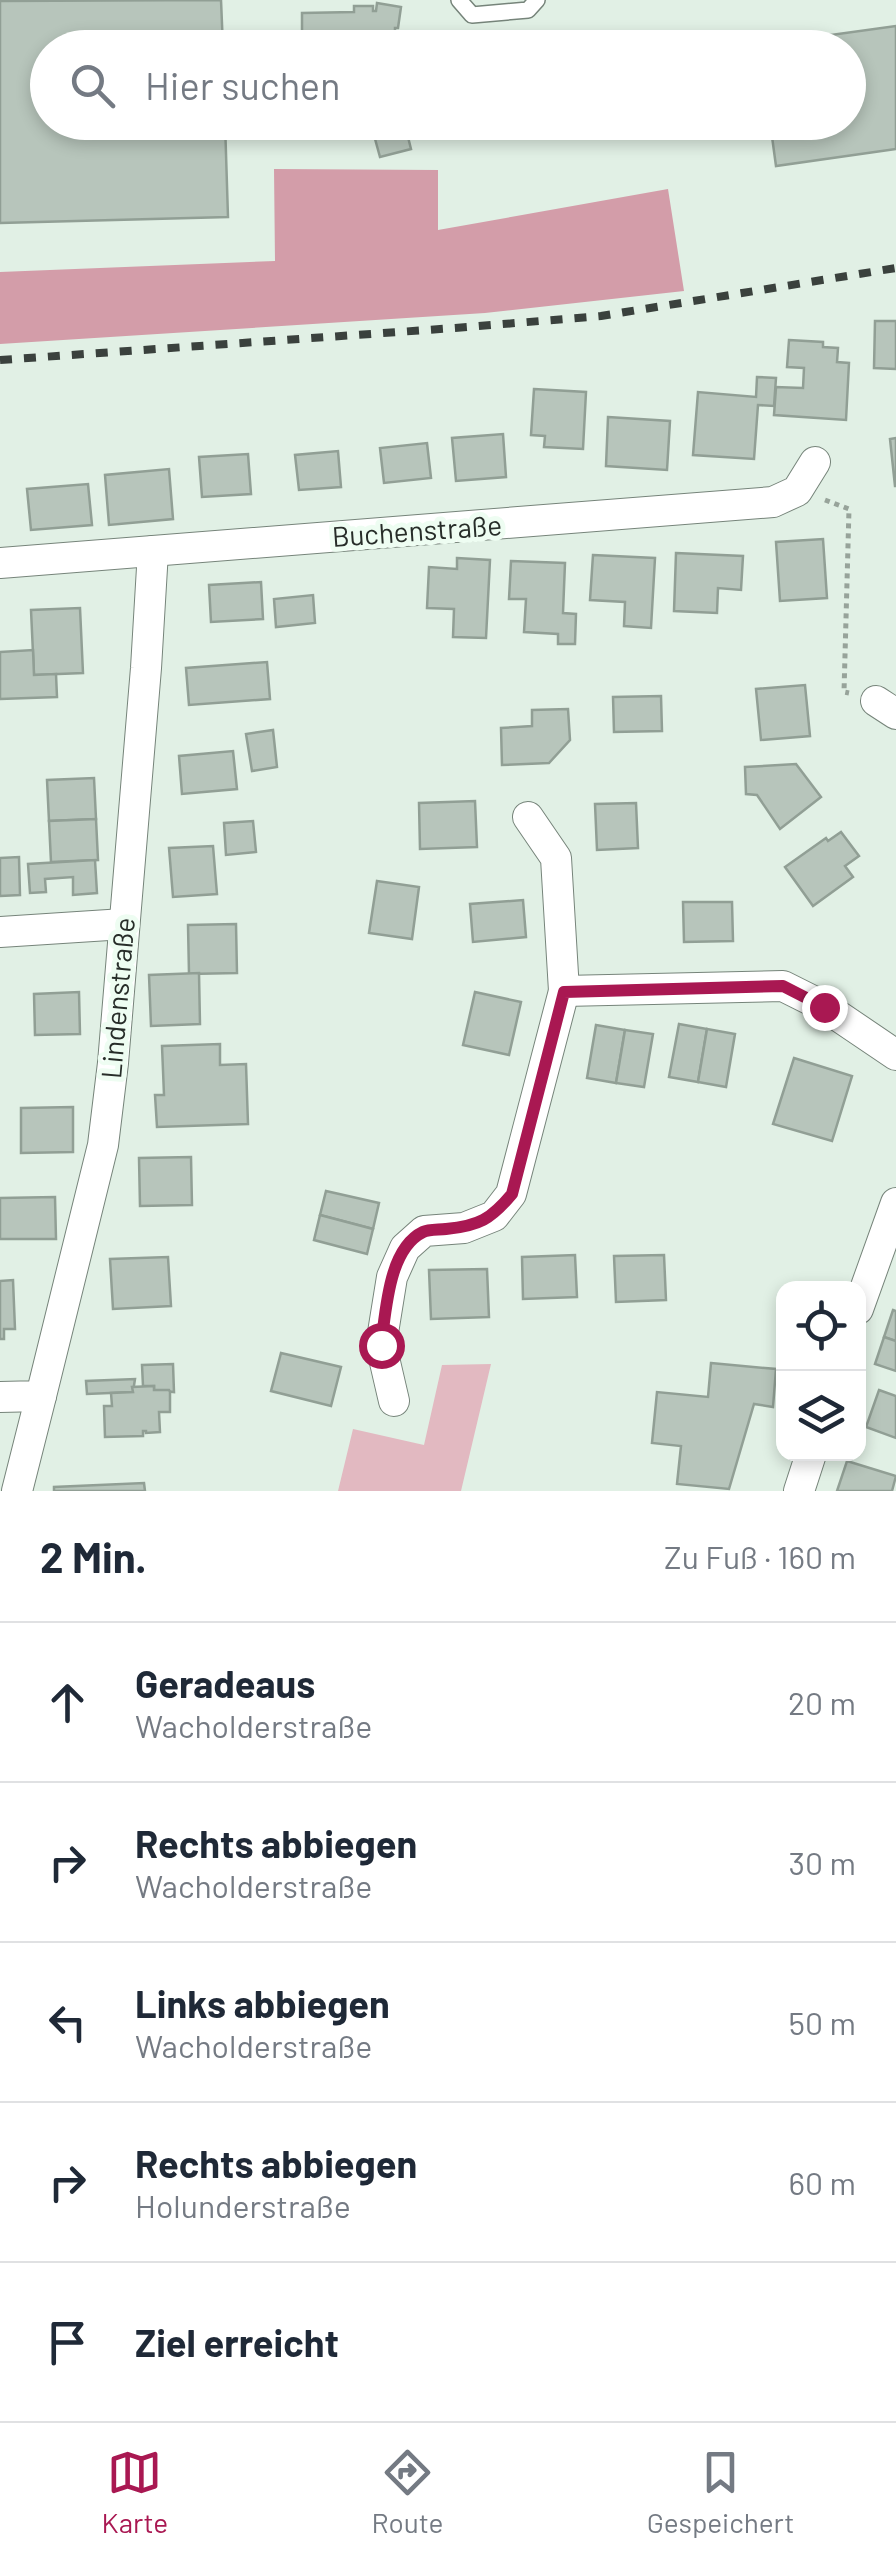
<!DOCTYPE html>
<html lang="de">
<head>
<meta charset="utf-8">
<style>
  body { margin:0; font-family:Barlow,sans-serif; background:#f6f6f7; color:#1f2937 }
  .controls { position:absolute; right:30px; bottom:30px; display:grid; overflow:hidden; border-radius:20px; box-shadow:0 5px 15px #0003 }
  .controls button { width:90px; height:90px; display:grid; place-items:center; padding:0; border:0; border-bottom:2px solid #e0e1e3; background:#fff; color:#1f2937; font:50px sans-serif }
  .stop { position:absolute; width:30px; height:30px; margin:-22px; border:8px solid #a91852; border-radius:50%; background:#fff }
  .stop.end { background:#a91852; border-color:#fff; box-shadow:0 2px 10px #0008 }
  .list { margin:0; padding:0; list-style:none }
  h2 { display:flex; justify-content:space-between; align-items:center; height:130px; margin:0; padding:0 40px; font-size:42px }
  h2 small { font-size:32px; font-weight:400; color:#747a83 }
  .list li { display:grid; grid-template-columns:65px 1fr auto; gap:30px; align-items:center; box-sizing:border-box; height:160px; padding:0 40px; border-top:2px solid #e0e1e3 }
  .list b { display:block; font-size:38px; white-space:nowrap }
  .list p { margin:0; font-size:32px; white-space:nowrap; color:#747a83 }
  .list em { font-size:32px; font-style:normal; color:#747a83 }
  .icon { flex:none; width:55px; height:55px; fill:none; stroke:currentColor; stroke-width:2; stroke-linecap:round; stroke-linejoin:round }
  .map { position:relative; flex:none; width:896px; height:1491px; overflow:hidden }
  .search { position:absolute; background:#fff; box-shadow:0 5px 15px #0003; left:30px; right:30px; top:30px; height:110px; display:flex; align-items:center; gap:25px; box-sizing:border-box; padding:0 35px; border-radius:55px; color:#747a83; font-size:38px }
  .sheet { height:930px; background:#fff }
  nav { display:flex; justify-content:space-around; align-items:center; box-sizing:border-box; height:140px; border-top:2px solid #e0e1e3; background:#fff; font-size:28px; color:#747a83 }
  nav a { display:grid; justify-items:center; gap:5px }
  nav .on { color:#a91852 }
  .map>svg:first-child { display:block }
  .green { fill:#e2b9c1 }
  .forest { fill:#d39da9 }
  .building { fill:#b7c5bb; stroke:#919f95; stroke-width:2.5 }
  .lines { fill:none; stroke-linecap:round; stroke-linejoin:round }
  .service-casing { stroke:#76847a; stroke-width:18 }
  .minor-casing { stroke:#76847a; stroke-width:32 }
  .path { stroke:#97a39a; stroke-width:5; stroke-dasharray:5 5; stroke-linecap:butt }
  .service { stroke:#fff; stroke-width:15 }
  .minor { stroke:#fff; stroke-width:30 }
  .rail { stroke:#3a413d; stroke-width:8; stroke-dasharray:12 12; stroke-linecap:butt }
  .route { stroke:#a91852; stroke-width:12 }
  .labels { text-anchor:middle; stroke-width:10; stroke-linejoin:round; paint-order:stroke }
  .street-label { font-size:28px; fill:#272d29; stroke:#eefdf2 }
</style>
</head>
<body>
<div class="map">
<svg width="896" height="1491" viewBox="0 0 896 1491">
  <rect width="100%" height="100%" fill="#e1f0e5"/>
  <polygon class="green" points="491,1364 461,1491 338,1491 353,1429 424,1445 442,1365"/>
  <polygon class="forest" points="274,169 438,170 438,230 668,189 684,291 485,313 0,344 0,272 275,261"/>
  <g class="building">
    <polygon points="221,0 223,48 48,48 48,122 225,122 228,217 0,223 0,1"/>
    <polygon points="377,3 401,7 398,28 395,28 395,48 302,48 302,13 354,12 354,6 373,6 373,11 376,11"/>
    <polygon points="896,26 896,149 776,166 770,122 848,122 848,48 760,48 759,45"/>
    <polygon points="525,35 561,39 560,48 519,48 523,47"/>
    <polygon points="483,39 503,48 472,48"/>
    <polygon points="385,122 428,122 428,124 405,125 411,149 380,157 372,128 385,125"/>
    <polygon points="875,321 896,321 896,369 874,368"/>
    <polygon points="789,340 823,342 823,347 838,348 837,362 849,363 846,420 774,415 776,387 803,388 804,368 787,367"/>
    <polygon points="757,377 776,378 774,406 758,405 754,459 693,455 698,392 756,397"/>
    <polygon points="534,389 586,392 583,449 544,447 545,436 531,435"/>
    <polygon points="608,417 670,421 667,470 606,466"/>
    <polygon points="503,434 506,477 456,481 452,438"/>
    <polygon points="896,438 896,486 895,486 890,439"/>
    <polygon points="427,443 431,478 384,483 380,448"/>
    <polygon points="338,451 341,487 299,490 295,455"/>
    <polygon points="248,454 251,494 202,497 199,457"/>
    <polygon points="169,469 173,519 109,525 105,475"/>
    <polygon points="88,484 92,525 31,530 27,489"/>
    <polygon points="823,539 827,598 780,601 776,542"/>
    <polygon points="676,553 743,556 741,590 718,588 717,613 674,611"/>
    <polygon points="593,555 655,558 651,628 624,626 625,602 590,600"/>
    <polygon points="457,558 490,560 486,638 453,637 454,609 427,608 429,567 457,569"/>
    <polygon points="511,561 565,563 563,613 576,614 575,644 558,644 558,634 524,632 526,599 509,599"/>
    <polygon points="261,582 263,619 211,622 209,585"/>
    <polygon points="313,595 315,623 276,627 274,599"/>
    <polygon points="80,608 83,673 34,675 31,610"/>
    <polygon points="33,650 34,675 56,674 57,697 0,699 0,652"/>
    <polygon points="267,662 270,699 189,705 186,668"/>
    <polygon points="805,685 810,736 761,740 756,689"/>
    <polygon points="661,696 662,731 614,732 613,697"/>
    <polygon points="568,709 570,740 549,763 502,765 501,728 532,726 532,710"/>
    <polygon points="273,730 277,767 252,771 246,734"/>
    <polygon points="233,751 237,789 182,794 179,756"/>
    <polygon points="796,764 821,797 780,829 757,795 746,794 745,767"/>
    <polygon points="94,778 96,819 49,821 47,780"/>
    <polygon points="475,801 477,847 420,849 419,803"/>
    <polygon points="636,803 638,848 597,850 595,804"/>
    <polygon points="96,819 98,860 51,862 49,821"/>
    <polygon points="253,821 256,852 226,855 224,823"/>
    <polygon points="841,832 859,856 845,866 853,877 813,906 785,867 826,838 828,841"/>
    <polygon points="213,846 217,894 173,897 169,848"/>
    <polygon points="19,857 20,895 0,896 0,858"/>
    <polygon points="95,860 97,893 73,895 73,877 45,879 46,892 30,893 28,864"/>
    <polygon points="377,881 419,887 412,939 369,933"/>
    <polygon points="523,900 526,937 473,942 470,904"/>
    <polygon points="683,902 732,902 733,941 684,942"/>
    <polygon points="236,924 237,973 189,974 188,925"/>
    <polygon points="199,973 200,1024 151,1026 149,975"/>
    <polygon points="79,992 80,1034 35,1035 34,994"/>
    <polygon points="475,992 521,1002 509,1055 463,1045"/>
    <polygon points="679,1024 707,1029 698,1082 669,1077"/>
    <polygon points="596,1025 625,1030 616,1083 587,1078"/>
    <polygon points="707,1029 735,1034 726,1087 698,1082"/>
    <polygon points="625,1030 653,1034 644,1087 616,1083"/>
    <polygon points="220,1044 220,1065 246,1064 248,1124 157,1127 155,1095 164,1095 162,1046"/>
    <polygon points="794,1058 852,1076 832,1141 773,1124"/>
    <polygon points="73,1107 73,1152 21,1153 21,1108"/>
    <polygon points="191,1157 192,1205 140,1206 139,1158"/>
    <polygon points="326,1191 379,1203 373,1229 320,1215"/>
    <polygon points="55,1197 56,1239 0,1239 0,1198"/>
    <polygon points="320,1215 373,1229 367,1254 314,1240"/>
    <polygon points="575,1255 577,1297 523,1299 522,1257"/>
    <polygon points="664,1255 666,1300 616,1302 614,1256"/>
    <polygon points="168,1257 171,1306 113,1309 110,1259"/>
    <polygon points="487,1269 489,1317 431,1319 429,1270"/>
    <polygon points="13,1280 15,1329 4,1329 4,1339 0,1339 0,1281"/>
    <polygon points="893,1310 896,1311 896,1341 884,1337"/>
    <polygon points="884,1337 896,1341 896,1371 875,1364"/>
    <polygon points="281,1353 341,1367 331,1406 271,1391"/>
    <polygon points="711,1363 776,1369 773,1407 754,1404 729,1489 677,1484 681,1446 652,1443 657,1392 708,1397"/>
    <polygon points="173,1364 174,1392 154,1390 154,1386 143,1386 142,1365"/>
    <polygon points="135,1379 133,1392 87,1394 86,1381"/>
    <polygon points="154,1386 154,1390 169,1390 170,1392 170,1412 159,1412 160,1432 146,1433 146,1431 143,1431 143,1436 105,1437 104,1406 112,1406 111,1393 133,1392 132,1387"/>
    <polygon points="879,1390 896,1396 896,1438 866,1427"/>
    <polygon points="847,1461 896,1476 892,1491 837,1491"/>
    <polygon points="144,1483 145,1491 54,1491 54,1487"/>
  </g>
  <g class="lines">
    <defs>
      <polyline id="service" points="459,0 472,15 528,10 537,0"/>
      <g id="minor">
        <polyline points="0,563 773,502 797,491 815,462"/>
        <polyline points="876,701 896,714"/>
        <polyline points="528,817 556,858 564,991 783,986 825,1007 896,1055"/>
        <polyline points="0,932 124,924"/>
        <polyline points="858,1309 896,1203"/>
        <polyline points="0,1397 41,1396 103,1145 113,1063 146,668 153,551"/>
        <polyline points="394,1401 381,1345 392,1277 405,1248 424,1231 464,1228 494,1216 511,1194 564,991"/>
        <polyline points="17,1491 41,1396"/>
        <polyline points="799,1491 811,1454"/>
      </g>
    </defs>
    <use href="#service" class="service-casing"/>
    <use href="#minor" class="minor-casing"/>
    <polyline class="path" points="825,500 849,509 844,692 849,693"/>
    <use href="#service" class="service"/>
    <use href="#minor" class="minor"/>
    <polyline class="rail" points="0,360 455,328 601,316 896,268"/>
  </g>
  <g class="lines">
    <path class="route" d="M381,1345C386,1312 388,1249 423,1232C429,1229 439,1230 446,1229C479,1226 491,1219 512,1194L564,992L783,986L824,1007"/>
  </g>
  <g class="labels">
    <g class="street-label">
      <text transform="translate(417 531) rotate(-4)" y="10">Buchenstraße</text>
      <text transform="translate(118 998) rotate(-85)" y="10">Lindenstraße</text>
    </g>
  </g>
</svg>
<div class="controls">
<button><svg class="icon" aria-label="locate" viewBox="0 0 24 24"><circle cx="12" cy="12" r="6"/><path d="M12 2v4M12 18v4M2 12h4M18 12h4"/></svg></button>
<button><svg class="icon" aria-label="layers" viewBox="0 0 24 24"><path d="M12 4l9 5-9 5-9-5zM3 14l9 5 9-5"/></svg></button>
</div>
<div class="stop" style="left:381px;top:1345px"></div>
<div class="stop end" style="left:824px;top:1007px"></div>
<div class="search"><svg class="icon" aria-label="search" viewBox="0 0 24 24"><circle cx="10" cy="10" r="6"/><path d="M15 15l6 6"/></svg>Hier suchen</div>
</div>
<section class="sheet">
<h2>2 Min.<small>Zu Fuß · 160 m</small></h2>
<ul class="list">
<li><svg class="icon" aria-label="ahead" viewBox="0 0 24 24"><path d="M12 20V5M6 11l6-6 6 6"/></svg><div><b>Geradeaus</b><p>Wacholderstraße</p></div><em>20 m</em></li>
<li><svg class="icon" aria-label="right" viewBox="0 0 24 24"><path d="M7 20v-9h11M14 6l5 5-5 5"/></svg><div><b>Rechts abbiegen</b><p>Wacholderstraße</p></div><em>30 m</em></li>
<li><svg class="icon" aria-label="left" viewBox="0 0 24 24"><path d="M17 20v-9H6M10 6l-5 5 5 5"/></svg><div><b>Links abbiegen</b><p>Wacholderstraße</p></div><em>50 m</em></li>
<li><svg class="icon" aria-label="right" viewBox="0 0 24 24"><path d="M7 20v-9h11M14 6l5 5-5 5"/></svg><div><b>Rechts abbiegen</b><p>Holunderstraße</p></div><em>60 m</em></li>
<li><svg class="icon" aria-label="arrive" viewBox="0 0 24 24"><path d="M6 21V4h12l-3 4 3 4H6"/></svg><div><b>Ziel erreicht</b></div></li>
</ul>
</section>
<nav>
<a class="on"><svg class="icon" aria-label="map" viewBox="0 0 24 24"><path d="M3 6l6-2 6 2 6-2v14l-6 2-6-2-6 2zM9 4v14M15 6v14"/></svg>Karte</a>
<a><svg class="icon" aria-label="directions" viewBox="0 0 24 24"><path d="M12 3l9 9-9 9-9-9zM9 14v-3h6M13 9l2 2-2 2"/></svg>Route</a>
<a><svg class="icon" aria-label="saved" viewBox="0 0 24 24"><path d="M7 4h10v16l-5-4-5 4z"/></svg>Gespeichert</a>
</nav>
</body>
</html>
